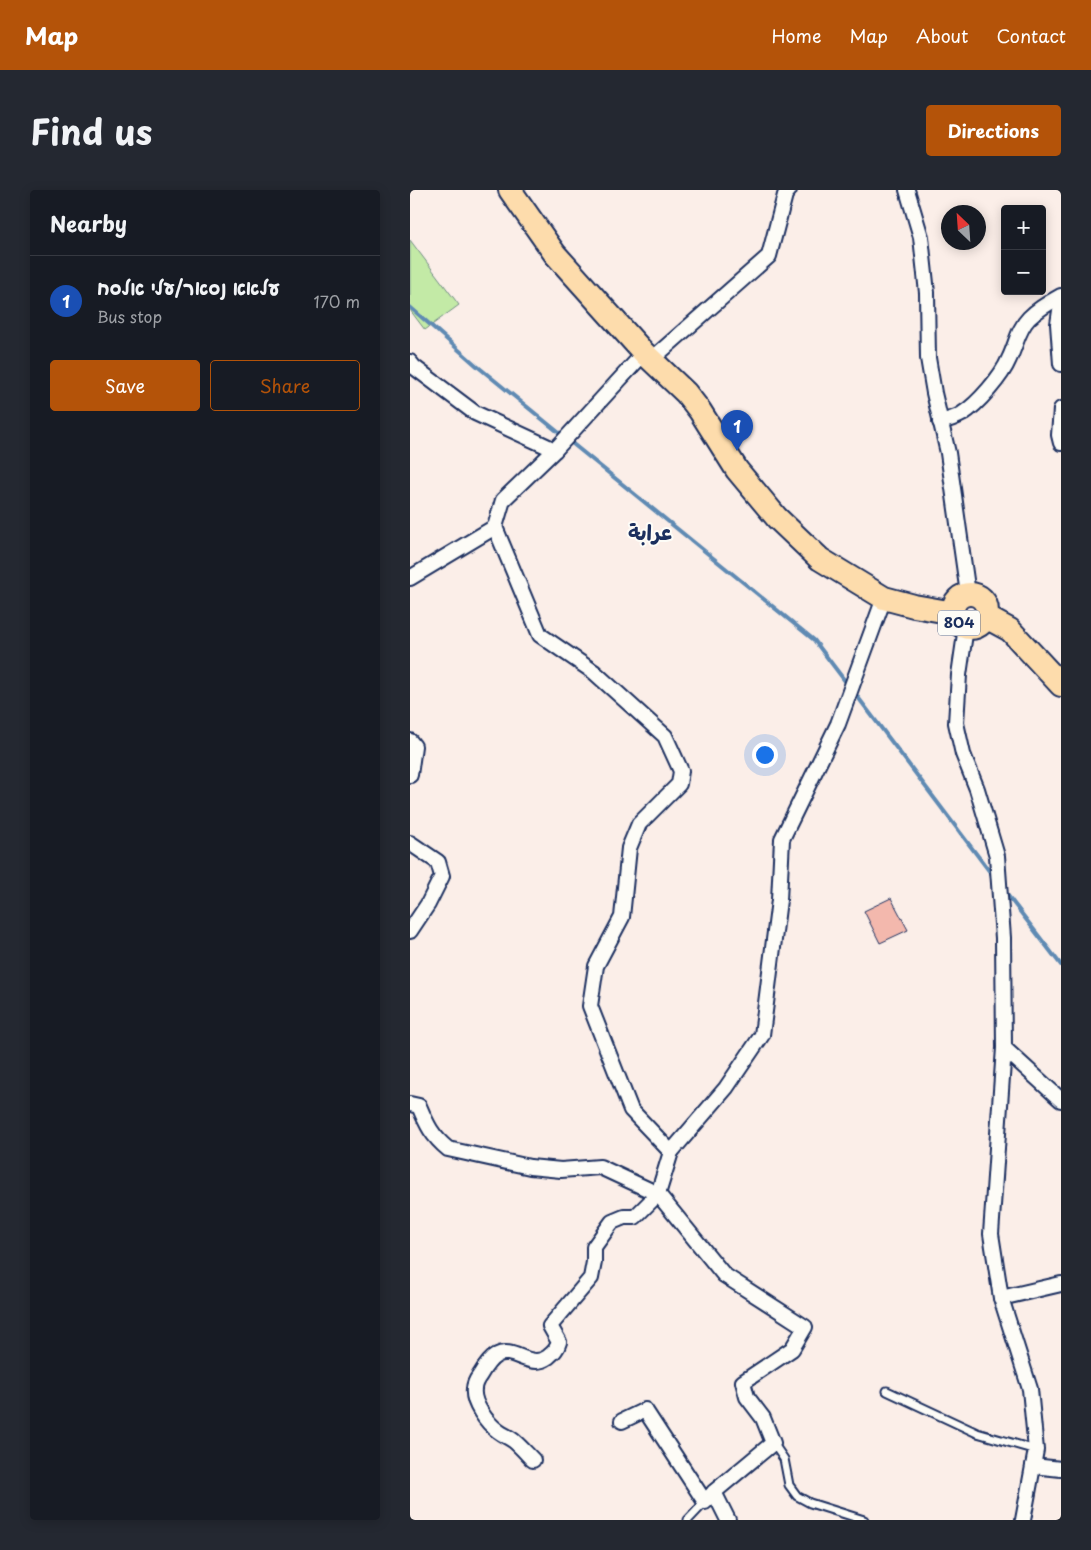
<!DOCTYPE html>
<html lang="en">
<head>
<meta charset="utf-8">
<style>
  body { margin:0; font-family:"Playpen Sans","Playpen Sans Arabic","Playpen Sans Hebrew",sans-serif; background:#242831; color:#f1f3f6 }
  .controls { position:absolute; right:15px; top:15px; display:grid; overflow:hidden; border-radius:5px; box-shadow:0 2px 12px #0003 }
  .controls button { width:45px; height:45px; display:grid; place-items:center; padding:0; border:0; border-bottom:1px solid #363941; background:#171b24; color:#f1f3f6; font:25px sans-serif }
  .compass { position:absolute; left:531px; top:15px; width:45px; height:45px; border-radius:50%; background:#171b24; box-shadow:0 2px 12px #0003; rotate:335deg }
  .you { position:absolute; left:354px; top:564px; width:18px; height:18px; margin:-12px; border:4px solid #fff; border-radius:50%; background:#1a73e8; box-shadow:0 0 0 8px #1a73e833 }
  .badge { display:grid; place-items:center; width:32px; height:32px; border-radius:50%; background:#b45309; color:#fff; font-size:16px; font-weight:700 }
  .pin { position:absolute; translate:-50% -41px; filter:drop-shadow(0 1px 2px #0008) }
  .pin::after { content:''; position:absolute; top:26px; width:18px; height:15px; background:inherit; clip-path:polygon(0 0,100% 0,50% 100%) }
  .list { margin:0; padding:0; list-style:none }
  h2 { display:flex; justify-content:space-between; align-items:center; height:65px; margin:0; padding:0 20px; font-size:21px }
  h2 small { font-size:16px; font-weight:400; color:#9ea1a6 }
  .list li { display:grid; grid-template-columns:32px 1fr auto; gap:15px; align-items:center; box-sizing:border-box; height:90px; padding:0 20px; border-top:1px solid #363941 }
  .list b { display:block; font-size:19px; white-space:nowrap }
  .list p { margin:0; font-size:16px; white-space:nowrap; color:#9ea1a6 }
  .list em { font-size:16px; font-style:normal; color:#9ea1a6 }
  .actions { display:flex; gap:10px; padding:15px 20px }
  .actions a { flex:1; padding:11px 0; border:1px solid #b45309; border-radius:5px; text-align:center; font-size:18px; color:#b45309 }
  .actions .main { background:#b45309; color:#fff }
  .map { position:relative; flex:none; width:651px; height:1330px; overflow:hidden; border-radius:5px }
  header { display:flex; align-items:center; gap:30px; box-sizing:border-box; height:70px; padding:0 25px; background:#b45309; color:#fff }
  header strong { font-size:24px }
  nav { display:flex; gap:28px; margin-inline-start:auto; font-size:18px }
  .intro { display:flex; align-items:center; justify-content:space-between; box-sizing:border-box; height:120px; padding:0 30px }
  h1 { margin:0; font-size:35px }
  .button { padding:12px 22px; border-radius:5px; background:#b45309; color:#fff; font-size:18px; font-weight:700 }
  main { display:flex; gap:30px; padding:0 30px }
  aside { flex:1; background:#171b24; border-radius:5px; box-shadow:0 2px 12px #0003 }
  .map>svg:first-child { display:block }
  .green { fill:#c3eaa6; stroke:#6f8c82 }
  .lines { fill:none; stroke-linecap:round; stroke-linejoin:round }
  .stream { stroke:#5f8ab3; stroke-width:4 }
  .building { fill:#f3b8ad; stroke:#1b2f5e }
  .service-casing { stroke:#1b2f5e; stroke-width:11 }
  .minor-casing { stroke:#1b2f5e; stroke-width:18 }
  .primary-casing { stroke:#1b2f5e; stroke-width:26 }
  .service { stroke:#fdfcf7; stroke-width:7 }
  .minor { stroke:#fdfcf7; stroke-width:14 }
  .primary { stroke:#fddcac; stroke-width:22 }
  .labels { text-anchor:middle; stroke-width:4; stroke-linejoin:round; paint-order:stroke }
  .shield { fill:#fdfcf7; stroke:#5f6c8c; stroke-width:1 }
  .shield-label { font-size:15px; font-weight:bold; fill:#1b2f5e }
  .district-label { font-size:21px; font-weight:bold; fill:#1b2f5e; stroke:#fdfcf7 }
</style>
</head>
<body>
<header>
<strong>Map</strong>
<nav><a>Home</a><a>Map</a><a>About</a><a>Contact</a></nav>
</header>
<div class="intro"><h1>Find us</h1><a class="button">Directions</a></div>
<main>
<aside>
<h2>Nearby<small></small></h2>
<ul class="list">
<li><span class="badge" style="background:#1a4fb4">1</span><div><b>עלאא נסאר/עלי אלסח</b><p>Bus stop</p></div><em>170 m</em></li>
</ul>
<div class="actions"><a class="main">Save</a><a>Share</a></div>
</aside>
<div class="map">
<svg width="651" height="1330" viewBox="0 0 651 1330">
  <rect width="100%" height="100%" fill="#fbeee8"/>
  <filter id="ink" filterUnits="userSpaceOnUse"><feTurbulence type="fractalNoise" baseFrequency=".02" numOctaves="2"/><feDisplacementMap in="SourceGraphic" scale="10" xChannelSelector="R" yChannelSelector="G"/><feConvolveMatrix kernelMatrix="1 2 1 2 8 2 1 2 1" color-interpolation-filters="sRGB"/></filter>
  <g filter="url(#ink)">
    <polygon class="green" points="0,50 49,115 15,140 0,120"/>
    <g class="lines">
      <g class="stream">
        <polyline points="0,117 67,176 153,246"/>
        <polyline points="158,250 404,450 438,495"/>
        <polyline points="444,502 583,686"/>
        <polyline points="595,702 651,775"/>
      </g>
    </g>
    <polygon class="building" points="481,708 498,740 470,753 454,721"/>
    <g class="lines">
      <defs>
        <g id="service">
          <polyline points="477,1201 567,1243 626,1260"/>
          <polyline points="363,1253 374,1269 379,1295 387,1306 400,1313 454,1330"/>
          <polyline points="278,1330 295,1312"/>
        </g>
        <g id="minor">
          <polyline points="497,0 511,47 517,103 518,168 524,203 538,263 558,404"/>
          <polyline points="651,114 648,134 651,174"/>
          <polyline points="241,170 359,66 375,5 379,0"/>
          <polyline points="0,172 4,177 65,223 145,260"/>
          <polyline points="651,219 649,245 651,253"/>
          <path d="M530,232C538,230 545,228 552,224C568,214 592,186 599,169C606,155 608,139 619,128C628,119 640,112 651,106"/>
          <polyline points="85,337 130,445 184,482 255,546 271,581 269,594 229,634 219,658 212,727 186,776 180,816 221,920 261,962"/>
          <polyline points="0,388 85,337 93,310 145,260 234,163"/>
          <polyline points="556,437 549,485 546,533 553,564 567,599 587,666 593,748 594,858 581,1044 591,1108 620,1199 626,1260 613,1330"/>
          <polyline points="0,551 4,556 0,585"/>
          <polyline points="0,653 28,672 32,686 18,714 0,741"/>
          <polyline points="594,858 651,910"/>
          <path d="M0,914L9,916C17,935 22,946 38,959L120,977L151,980L190,977L248,1004L314,1085L395,1137L382,1159L333,1192L337,1207L353,1228L363,1253L304,1302L295,1312L235,1220L212,1231"/>
          <polyline points="591,1108 651,1094"/>
          <path d="M123,1270C117,1264 111,1257 104,1251C99,1247 93,1245 88,1241C77,1233 62,1213 64,1199C64,1194 67,1189 70,1185C74,1178 80,1169 87,1165C103,1156 120,1180 138,1167C144,1162 147,1159 149,1152L140,1136L181,1088L184,1072V1057L202,1032L214,1027H225L248,1004L261,962L316,898L352,845L369,710L372,649L428,534L474,408"/>
          <polyline points="623,1276 651,1279"/>
          <polyline points="304,1302 318,1330"/>
        </g>
        <g id="primary">
          <polyline points="100,0 145,64 234,163 276,203 290,221 327,280 367,328 389,349 410,369 474,408 504,416 544,423"/>
          <circle cx="560" cy="421" r="17"/>
          <polyline points="576,427 600,440 651,495"/>
        </g>
      </defs>
      <use href="#service" class="service-casing"/>
      <use href="#minor" class="minor-casing"/>
      <use href="#primary" class="primary-casing"/>
      <use href="#service" class="service"/>
      <use href="#minor" class="minor"/>
      <use href="#primary" class="primary"/>
    </g>
  </g>
  <g class="labels">
    <rect class="shield" x="528" y="420.5" width="42" height="25" rx="4"/>
    <g class="shield-label">
      <text x="549" y="438">804</text>
    </g>
    <g class="district-label">
      <text x="240" y="350">عرابة</text>
    </g>
  </g>
</svg>
<div class="controls">
<button>+</button>
<button>−</button>
</div>
<svg class="compass" viewBox="-18 -18 36 36"><path d="M0-13l5 13h-10z" fill="#e53935"/><path d="M0 13l5-13h-10z" fill="#9ea1a6"/></svg>
<div class="you"></div>
<div class="pin badge" style="left:327px;top:261px;background:#1a4fb4">1</div>
</div>
</main>
</body>
</html>
